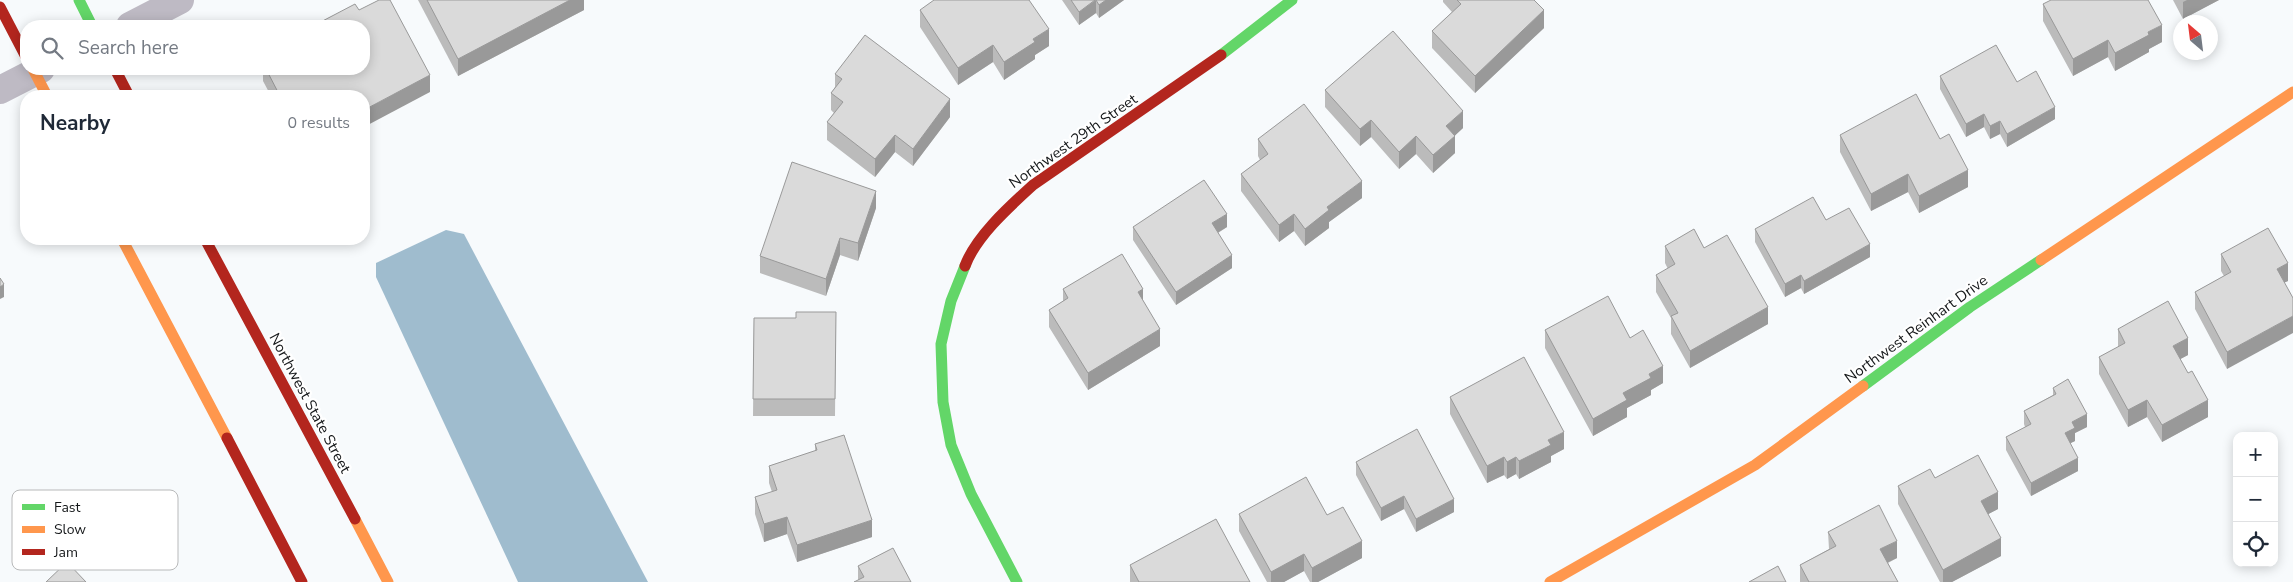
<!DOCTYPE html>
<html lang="en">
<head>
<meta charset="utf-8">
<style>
  body { margin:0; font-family:"Nunito Sans",sans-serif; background:#f6f6f7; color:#1f2937 }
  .controls { position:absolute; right:15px; bottom:15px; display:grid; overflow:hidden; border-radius:10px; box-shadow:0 2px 12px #0003 }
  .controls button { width:45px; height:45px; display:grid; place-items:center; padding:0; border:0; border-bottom:1px solid #e0e1e3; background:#fff; color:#1f2937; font:25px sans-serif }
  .compass { position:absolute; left:2173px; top:15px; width:45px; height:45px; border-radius:50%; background:#fff; box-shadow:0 2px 12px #0003; rotate:332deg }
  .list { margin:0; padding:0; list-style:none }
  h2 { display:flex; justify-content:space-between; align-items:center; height:65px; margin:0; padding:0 20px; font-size:21px }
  h2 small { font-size:16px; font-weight:400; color:#747a83 }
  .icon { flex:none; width:28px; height:28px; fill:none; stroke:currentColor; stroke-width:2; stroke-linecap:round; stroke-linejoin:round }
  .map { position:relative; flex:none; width:2293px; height:582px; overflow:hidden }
  .search { position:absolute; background:#fff; box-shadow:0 2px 12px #0003; left:20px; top:20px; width:350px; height:55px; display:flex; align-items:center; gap:12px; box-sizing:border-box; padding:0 18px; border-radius:20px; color:#747a83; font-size:19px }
  .panel { position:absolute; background:#fff; box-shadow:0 2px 12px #0003; left:20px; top:90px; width:350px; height:155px; border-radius:20px }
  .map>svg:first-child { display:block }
  .water { fill:#9fbcce }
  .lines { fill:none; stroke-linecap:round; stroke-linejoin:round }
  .street { stroke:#bebac4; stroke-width:28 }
  .fast { stroke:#63d668; stroke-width:11 }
  .slow { stroke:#ff974d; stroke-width:11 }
  .jam { stroke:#b3261e; stroke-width:11 }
  .wall { fill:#bbb }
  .shaded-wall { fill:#999 }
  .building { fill:#dadada; stroke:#999 }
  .labels { text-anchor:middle; stroke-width:4.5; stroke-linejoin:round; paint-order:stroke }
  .street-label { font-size:15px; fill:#141719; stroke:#fff }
  .key { fill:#fff; stroke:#b8b9ba; stroke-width:1 }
  .key-label { font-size:14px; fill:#141719 }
</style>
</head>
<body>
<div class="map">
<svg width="2293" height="582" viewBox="0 0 2293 582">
  <rect width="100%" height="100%" fill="#f7fafc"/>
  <polygon class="water" points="446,230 464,234 648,582 518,582 376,277 376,263"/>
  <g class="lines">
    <g class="street">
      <polyline points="130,26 180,0"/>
      <polyline points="0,90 41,69"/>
    </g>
    <g class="fast">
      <polyline points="79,0 92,26"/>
      <polyline points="1221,55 1292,0"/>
      <polyline points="965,266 951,301 941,344 943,402 951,445 971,494 1017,582"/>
      <polyline points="1863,386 1970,307 2041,260"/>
    </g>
    <g class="slow">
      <polyline points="33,69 47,96"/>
      <polyline points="122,239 227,438"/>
      <polyline points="2041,260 2293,92"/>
      <polyline points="355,519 388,582"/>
      <polyline points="1550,582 1755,465 1863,386"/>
    </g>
    <g class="jam">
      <polyline points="0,7 26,57"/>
      <polyline points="115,69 129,96"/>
      <polyline points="205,239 355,519"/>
      <path d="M965,266C976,236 1010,206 1033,185L1221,55"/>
      <polyline points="227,438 302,582"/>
    </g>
  </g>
  <g class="wall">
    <polygon points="418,0 584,0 584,10 458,76"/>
    <polygon points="1062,0 1124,0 1099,18 1096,13 1079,25"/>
    <polygon points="1443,0 1534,0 1544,28 1475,93 1432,48 1432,31 1452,12 1443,2"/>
    <polygon points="2173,0 2219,0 2183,19"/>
    <polygon points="2043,4 2162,42 2149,49 2149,52 2115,71 2108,57 2073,76 2043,21"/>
    <polygon points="359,10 430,92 364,96 271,96 263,81 263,69 364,69"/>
    <polygon points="920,10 1049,46 1035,55 1035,59 1004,80 993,62 958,85 920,27"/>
    <polygon points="835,74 950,117 913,166 895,152 875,177 827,140 827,122 834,113 831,110 831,93 835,87"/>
    <polygon points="1940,76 2017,82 2055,119 2007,147 2000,134 1990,139 1984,127 1966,137 1940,89"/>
    <polygon points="1325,90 1463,128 1454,136 1455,153 1433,173 1416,154 1399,169 1371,137 1360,146 1325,107"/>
    <polygon points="1840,135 1940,139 1968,187 1919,213 1908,192 1871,211 1840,152"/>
    <polygon points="1258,139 1362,198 1329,222 1329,228 1305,246 1294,231 1279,242 1241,191 1241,174 1260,160 1258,156"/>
    <polygon points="876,208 858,261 840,255 826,296 760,273 760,256"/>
    <polygon points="1826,220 1870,257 1804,294 1801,288 1785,297 1755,242 1755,229"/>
    <polygon points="1133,227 1227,227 1218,233 1232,268 1176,305 1133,240"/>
    <polygon points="1665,246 1704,248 1768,324 1690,368 1671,334 1671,318 1656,292 1656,275 1668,269 1665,263"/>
    <polygon points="2221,254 2288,281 2284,282 2227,369 2195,309 2195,292 2224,276 2221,271"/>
    <polygon points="1063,289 1143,301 1160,346 1088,390 1049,327 1049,310 1063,301"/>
    <polygon points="836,312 835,416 753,416 754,318 796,318"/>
    <polygon points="2118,329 2188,355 2180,359 2208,417 2162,442 2147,417 2128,427 2099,374 2099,357 2118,347"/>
    <polygon points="1545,330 1630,338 1663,383 1651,390 1651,395 1627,408 1627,417 1593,436 1545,348"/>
    <polygon points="2053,388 2087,427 2075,433 2075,441 2070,443 2078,471 2031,496 2006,450 2006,437 2025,427 2024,424 2024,411 2053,395"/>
    <polygon points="1450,397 1564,449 1551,456 1551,462 1519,479 1516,474 1507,479 1504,475 1487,483 1450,414"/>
    <polygon points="815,444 872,537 797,562 787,534 764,542 755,514 755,497 772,492 769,483 769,466 815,451"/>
    <polygon points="1356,462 1454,512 1416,532 1404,509 1381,521 1356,475"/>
    <polygon points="1935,478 1998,509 1988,514 2001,556 1952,582 1940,582 1898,504 1898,486"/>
    <polygon points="1239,514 1327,515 1362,558 1318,582 1310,582 1304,571 1284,582 1267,582 1239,531"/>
    <polygon points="1828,532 1897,558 1888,563 1898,582 1800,582 1800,565 1829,549"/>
    <polygon points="1130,565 1250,582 1130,582"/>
    <polygon points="858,566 911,582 858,580"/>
  </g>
  <g class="shaded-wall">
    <polygon points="570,0 584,0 584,10 458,76 458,59"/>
    <polygon points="1096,0 1096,13 1079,25 1079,12"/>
    <polygon points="1106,0 1124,0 1099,18 1099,5"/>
    <polygon points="2187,0 2219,0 2183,19 2183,2"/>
    <polygon points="1544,10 1544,28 1475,93 1475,76"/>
    <polygon points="2162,25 2162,42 2149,49 2149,52 2115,71 2115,53 2148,32"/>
    <polygon points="1049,29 1049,46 1035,55 1035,59 1004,80 1004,62 1033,39"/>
    <polygon points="2108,40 2108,57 2073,76 2073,59"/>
    <polygon points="993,45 993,62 958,85 958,68"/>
    <polygon points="430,75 430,92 364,127 364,110"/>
    <polygon points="950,99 950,117 913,166 913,149"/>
    <polygon points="2055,107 2055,119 2007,147 2007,134"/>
    <polygon points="1463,111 1463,128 1446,144 1446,126"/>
    <polygon points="1984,114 1984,127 1966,137 1966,124"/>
    <polygon points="1371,120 1371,137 1360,146 1360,129"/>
    <polygon points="2000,121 2000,134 1990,139 1990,126"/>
    <polygon points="895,135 895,152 875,177 875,159"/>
    <polygon points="1416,136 1416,154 1399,169 1399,152"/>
    <polygon points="1455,136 1455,153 1433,173 1433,155"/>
    <polygon points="1968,170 1968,187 1919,213 1919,196"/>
    <polygon points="1908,174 1908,192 1871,211 1871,194"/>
    <polygon points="1362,181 1362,198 1329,222 1329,228 1305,246 1305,229 1327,207"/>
    <polygon points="876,191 876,208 858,261 858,243"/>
    <polygon points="1227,214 1227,227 1212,236 1212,223"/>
    <polygon points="1294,214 1294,231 1279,242 1279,225"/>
    <polygon points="840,238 840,255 826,296 826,279"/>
    <polygon points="1870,244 1870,257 1804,294 1804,281"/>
    <polygon points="1232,255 1232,268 1176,305 1176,292"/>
    <polygon points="2288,263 2288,281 2277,286 2277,269"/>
    <polygon points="1801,275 1801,288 1785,297 1785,284"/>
    <polygon points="4,284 4,297 0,299 0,287"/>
    <polygon points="1143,289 1143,306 1138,292"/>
    <polygon points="1768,307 1768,324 1690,368 1690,351"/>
    <polygon points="2293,316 2293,333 2227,369 2227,352"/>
    <polygon points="1160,329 1160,346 1088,390 1088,373"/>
    <polygon points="2188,338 2188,355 2173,363 2173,346"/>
    <polygon points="1663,366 1663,383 1651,390 1651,395 1627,408 1627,417 1593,436 1593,419 1623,393 1649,374"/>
    <polygon points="2147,400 2147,417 2128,427 2128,410"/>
    <polygon points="2208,400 2208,417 2162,442 2162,425"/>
    <polygon points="2087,414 2087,427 2075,433 2075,441 2065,446 2065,433 2072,422"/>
    <polygon points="1564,432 1564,449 1551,456 1551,462 1519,479 1519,461 1548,440"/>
    <polygon points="1504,457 1504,475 1487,483 1487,466"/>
    <polygon points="1516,457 1516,474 1507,479 1507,462"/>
    <polygon points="2078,458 2078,471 2031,496 2031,483"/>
    <polygon points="1998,492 1998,509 1981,518 1981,501"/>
    <polygon points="1404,496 1404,509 1381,521 1381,508"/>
    <polygon points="1454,499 1454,512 1416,532 1416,519"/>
    <polygon points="787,517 787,534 764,542 764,524"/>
    <polygon points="872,520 872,537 797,562 797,545"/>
    <polygon points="2001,538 2001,556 1952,582 1943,582 1943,570"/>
    <polygon points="1362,541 1362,558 1318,582 1312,582 1312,568"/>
    <polygon points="1897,541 1897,558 1880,566 1880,549"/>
    <polygon points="1304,554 1304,571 1284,582 1271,582 1271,572"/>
  </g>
  <g class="building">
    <polygon points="379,0 390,0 430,75 364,110 364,96 280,96 266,69 364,69 364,26 313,26 355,4 359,10"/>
    <polygon points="427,0 570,0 458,59"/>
    <polygon points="934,0 1029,0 1049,29 1033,39 1035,42 1004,62 993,45 958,68 920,10"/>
    <polygon points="1071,0 1095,0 1079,12"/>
    <polygon points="1096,0 1106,0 1099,5"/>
    <polygon points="1457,0 1534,0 1544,10 1475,76 1432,31 1461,4"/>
    <polygon points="2051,0 2148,0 2162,25 2148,32 2149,35 2115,53 2108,40 2073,59 2043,4"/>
    <polygon points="1393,31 1463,111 1446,126 1455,136 1433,155 1416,136 1399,152 1371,120 1360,129 1325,90"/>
    <polygon points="865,35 950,99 913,149 895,135 875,159 827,122 843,102 831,93 842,79 835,74"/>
    <polygon points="1996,45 2017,82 2036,71 2055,107 2007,134 2000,121 1990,126 1984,114 1966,124 1940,76"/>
    <polygon points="1916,94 1940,139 1949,134 1968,170 1919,196 1908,174 1871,194 1840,135"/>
    <polygon points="1304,104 1362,181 1327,207 1329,210 1305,229 1294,214 1279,225 1241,174 1268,154 1258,139"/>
    <polygon points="792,162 876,191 858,243 840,238 826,279 760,256"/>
    <polygon points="1204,180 1227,214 1212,223 1232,255 1176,292 1133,227"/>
    <polygon points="1813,197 1826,220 1849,208 1870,244 1804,281 1801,275 1785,284 1755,229"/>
    <polygon points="2268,228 2288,263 2277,269 2293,298 2293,316 2227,352 2195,292 2231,272 2221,254"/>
    <polygon points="1694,229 1704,248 1727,235 1768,307 1690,351 1671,316 1678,313 1656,275 1675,264 1665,246"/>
    <polygon points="1122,254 1143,289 1138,292 1160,329 1088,373 1049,310 1068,298 1063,289"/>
    <polygon points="0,278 4,284 0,287"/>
    <polygon points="1608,296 1630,338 1643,330 1663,366 1649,374 1651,378 1623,393 1627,400 1593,419 1545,330"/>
    <polygon points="2168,301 2188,338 2173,346 2188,373 2192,371 2208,400 2162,425 2147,400 2128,410 2099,357 2125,343 2118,329"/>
    <polygon points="796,312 836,312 835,399 753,399 754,318 796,318"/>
    <polygon points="1524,357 1564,432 1548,440 1551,445 1519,461 1516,457 1507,462 1504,457 1487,466 1450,397"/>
    <polygon points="2068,379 2087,414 2072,422 2075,428 2065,433 2078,458 2031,483 2006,437 2031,424 2024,411 2056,394 2053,388"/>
    <polygon points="1417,429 1454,499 1416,519 1404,496 1381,508 1356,462"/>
    <polygon points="844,435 872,520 797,545 787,517 764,524 755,497 777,490 769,466 817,450 815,444"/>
    <polygon points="1978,455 1998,492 1981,501 2001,538 1943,570 1898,486 1930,469 1935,478"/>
    <polygon points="1306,477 1327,515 1343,507 1362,541 1312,568 1304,554 1271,572 1239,514"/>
    <polygon points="1879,505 1897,541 1880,549 1898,582 1809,582 1800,565 1836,546 1828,532"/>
    <polygon points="1216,519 1250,582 1139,582 1130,565"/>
    <polygon points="893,548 911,582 854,582 864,577 858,566"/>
    <polygon points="67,562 86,582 46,582"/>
    <polygon points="1778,566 1786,582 1749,582"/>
  </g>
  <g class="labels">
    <g class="street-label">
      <text transform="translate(1073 141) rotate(-35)" y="5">Northwest 29th Street</text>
      <text transform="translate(1916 329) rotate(-36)" y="5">Northwest Reinhart Drive</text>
      <text transform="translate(310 403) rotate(62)" y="5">Northwest State Street</text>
    </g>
  </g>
  <rect x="12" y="490" width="166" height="80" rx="8" class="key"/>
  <rect x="22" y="504" width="23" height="6" fill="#63d668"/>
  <rect x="22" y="526" width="23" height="7" fill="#ff974d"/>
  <rect x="22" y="549" width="23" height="6" fill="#b3261e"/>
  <g class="key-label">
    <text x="54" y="512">Fast</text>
    <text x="54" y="534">Slow</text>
    <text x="54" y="557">Jam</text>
  </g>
</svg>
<div class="controls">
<button>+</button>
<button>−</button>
<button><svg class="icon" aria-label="locate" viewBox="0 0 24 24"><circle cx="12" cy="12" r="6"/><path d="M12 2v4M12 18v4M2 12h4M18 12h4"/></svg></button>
</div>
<svg class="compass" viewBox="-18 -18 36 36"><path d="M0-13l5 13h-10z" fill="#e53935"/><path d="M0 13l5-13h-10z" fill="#747a83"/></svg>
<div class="search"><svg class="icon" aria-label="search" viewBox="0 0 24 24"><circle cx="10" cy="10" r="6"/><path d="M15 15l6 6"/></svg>Search here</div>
<section class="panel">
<h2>Nearby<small>0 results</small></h2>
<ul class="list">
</ul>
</section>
</div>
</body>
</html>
